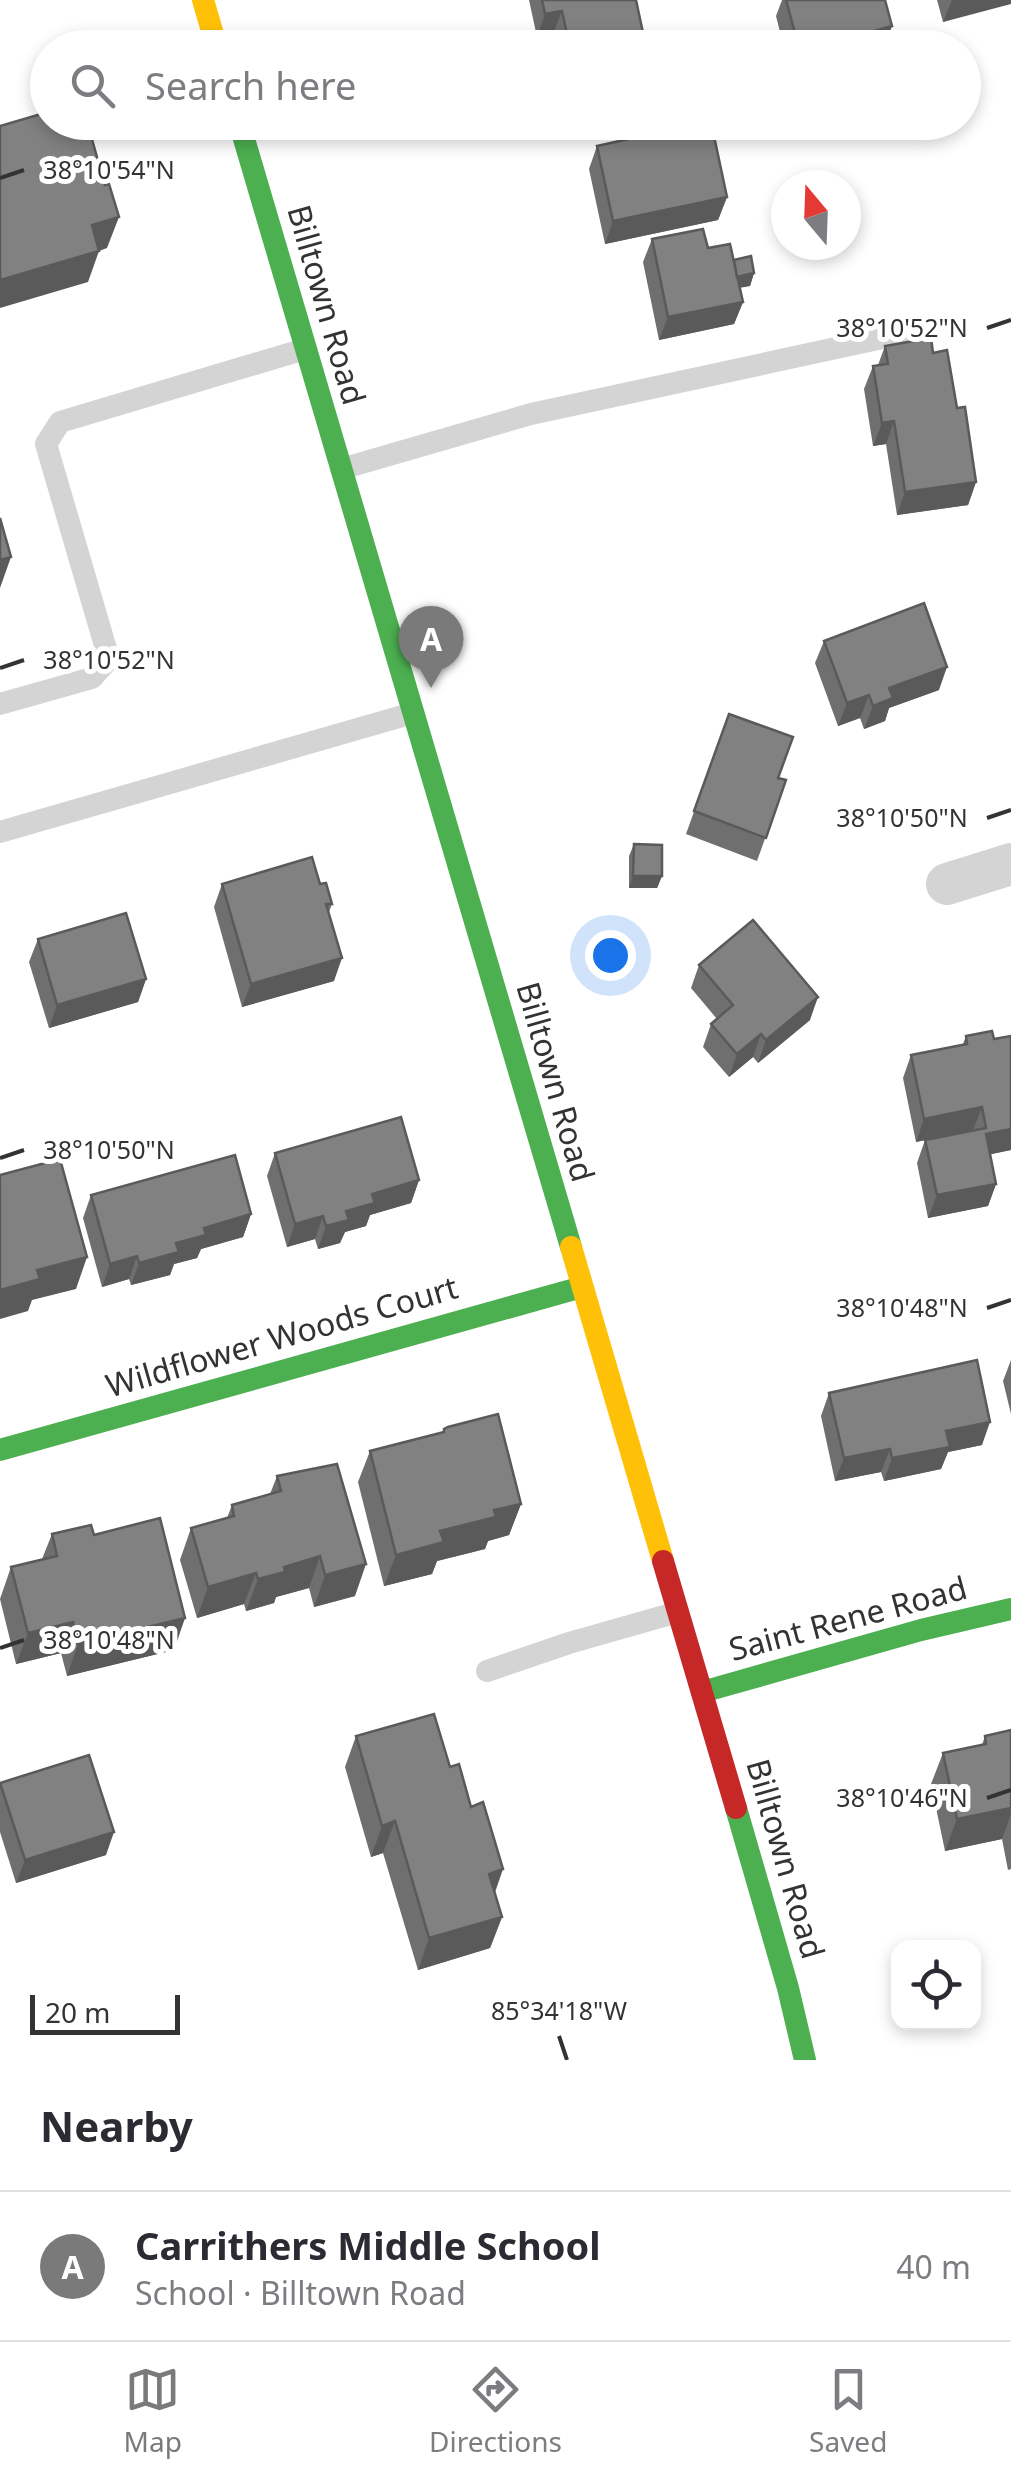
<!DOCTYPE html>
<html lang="en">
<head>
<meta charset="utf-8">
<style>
  body { margin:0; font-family:"Noto Sans",sans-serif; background:#f2f2f3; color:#2b2b33 }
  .controls { position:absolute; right:30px; bottom:30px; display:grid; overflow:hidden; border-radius:20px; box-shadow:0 5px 15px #0003 }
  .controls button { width:90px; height:90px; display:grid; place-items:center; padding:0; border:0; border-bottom:2px solid #e1e1e2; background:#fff; color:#2b2b33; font:50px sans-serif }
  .compass { position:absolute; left:771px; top:170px; width:90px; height:90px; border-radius:50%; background:#fff; box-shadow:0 5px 15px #0003; rotate:341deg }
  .scale { position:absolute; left:30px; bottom:25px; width:150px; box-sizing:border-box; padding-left:10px; border:5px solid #333; border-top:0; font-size:28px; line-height:35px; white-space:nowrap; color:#333; -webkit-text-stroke:8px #fff; paint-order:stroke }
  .you { position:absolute; left:610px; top:955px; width:35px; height:35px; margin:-25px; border:8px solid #fff; border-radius:50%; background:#1a73e8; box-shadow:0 0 0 15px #1a73e833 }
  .badge { display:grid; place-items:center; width:65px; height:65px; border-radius:50%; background:#7a7a7a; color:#fff; font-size:32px; font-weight:700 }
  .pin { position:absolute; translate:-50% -82px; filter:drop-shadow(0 2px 5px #0008) }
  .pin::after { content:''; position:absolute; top:52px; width:35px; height:30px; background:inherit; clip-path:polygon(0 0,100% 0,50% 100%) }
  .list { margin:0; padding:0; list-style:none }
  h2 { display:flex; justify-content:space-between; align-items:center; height:130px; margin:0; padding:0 40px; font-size:42px }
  h2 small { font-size:32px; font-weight:400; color:#7c7c81 }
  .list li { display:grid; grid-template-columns:65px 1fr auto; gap:30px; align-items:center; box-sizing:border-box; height:150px; padding:0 40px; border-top:2px solid #e1e1e2 }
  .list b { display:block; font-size:38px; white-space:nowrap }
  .list p { margin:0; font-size:32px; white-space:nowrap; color:#7c7c81 }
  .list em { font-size:32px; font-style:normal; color:#7c7c81 }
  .icon { flex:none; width:55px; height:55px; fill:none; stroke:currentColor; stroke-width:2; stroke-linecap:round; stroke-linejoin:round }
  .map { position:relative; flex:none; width:1011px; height:2060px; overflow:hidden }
  .search { position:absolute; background:#fff; box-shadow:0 5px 15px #0003; left:30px; right:30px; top:30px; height:110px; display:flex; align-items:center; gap:25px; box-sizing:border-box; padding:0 35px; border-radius:55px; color:#7c7c81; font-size:38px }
  .sheet { height:280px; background:#fff }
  nav { display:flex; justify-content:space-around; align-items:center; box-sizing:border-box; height:140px; border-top:2px solid #e1e1e2; background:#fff; font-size:28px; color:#7c7c81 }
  nav a { display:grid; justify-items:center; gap:5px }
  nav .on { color:#7a7a7a }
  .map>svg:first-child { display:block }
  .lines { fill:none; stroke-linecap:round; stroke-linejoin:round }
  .lane { stroke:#d4d4d4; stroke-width:22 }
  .street { stroke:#d4d4d4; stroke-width:42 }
  .fast { stroke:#4caf50; stroke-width:22 }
  .slow { stroke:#ffc107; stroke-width:22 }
  .jam { stroke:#c62828; stroke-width:22 }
  .wall { fill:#6f6f6f }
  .shaded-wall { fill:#5a5a5a }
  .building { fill:#818181; stroke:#5a5a5a; stroke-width:2.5 }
  .ticks { fill:none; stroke:#333; stroke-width:4 }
  .labels { text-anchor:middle; stroke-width:10; stroke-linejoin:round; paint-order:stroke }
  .street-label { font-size:32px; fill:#333; stroke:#fff }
  .ticks-label { font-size:25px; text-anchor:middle; fill:#333; stroke:#fff; stroke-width:10; stroke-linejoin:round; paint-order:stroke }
</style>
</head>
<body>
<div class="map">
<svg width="1011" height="2060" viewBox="0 0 1011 2060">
  <rect width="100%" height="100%" fill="#fff"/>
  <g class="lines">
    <g class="lane">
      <polyline points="341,469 531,414 929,328"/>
      <polyline points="0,704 92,678 109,659 46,444 60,422 305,349"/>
      <polyline points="0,832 413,713"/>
      <polyline points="487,1671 569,1643 678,1612"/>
    </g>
    <polyline class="street" points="947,884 1011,864"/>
    <g class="fast">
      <polyline points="239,122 571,1247"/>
      <polyline points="0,1450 582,1287"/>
      <polyline points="702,1692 921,1630 1011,1609"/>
      <polyline points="736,1808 788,1988 805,2060"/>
    </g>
    <g class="slow">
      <polyline points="203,0 217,48"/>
      <polyline points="571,1247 663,1561"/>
    </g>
    <polyline class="jam" points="663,1561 736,1808"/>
  </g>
  <g class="wall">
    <polygon points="529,0 636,0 645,42 643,48 556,48 553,34 537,37"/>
    <polygon points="782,0 885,0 884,48 784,48 776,16"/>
    <polygon points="937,0 1011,0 943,22"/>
    <polygon points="597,146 727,197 718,220 605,244 589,169"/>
    <polygon points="652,239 708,248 734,260 754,273 750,286 740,287 743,302 734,324 659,340 643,262"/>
    <polygon points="885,346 933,353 957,408 976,482 968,505 897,515 886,444 873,446 864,389 873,366 878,365"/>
    <polygon points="824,641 939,690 889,708 885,721 864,729 860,718 838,726 815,663"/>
    <polygon points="729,714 778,778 786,780 757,861 686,834"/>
    <polygon points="634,844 662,876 657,888 629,888 629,856"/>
    <polygon points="222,884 320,884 332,904 329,912 334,981 242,1007 214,907"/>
    <polygon points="38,939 146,979 138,1002 49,1028 29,962"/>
    <polygon points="699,965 810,1020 758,1063 753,1057 729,1077 703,1047 711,1024 717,1019 691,988"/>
    <polygon points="966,1036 1011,1150 990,1154 996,1184 988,1206 928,1218 917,1163 925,1140 916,1142 903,1078 911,1055 963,1044"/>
    <polygon points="275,1153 419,1180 411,1203 370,1215 366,1226 345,1232 340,1243 318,1249 315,1239 287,1247 267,1176"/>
    <polygon points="91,1195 251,1214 243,1237 201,1249 197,1258 174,1264 170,1275 131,1285 129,1279 102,1287 83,1218"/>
    <polygon points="1011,1360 1011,1414 1003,1381"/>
    <polygon points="829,1393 982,1445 948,1452 941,1469 884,1481 881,1472 835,1481 821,1416"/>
    <polygon points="444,1429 521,1504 509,1535 488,1541 485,1549 437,1561 432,1574 384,1586 358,1482 370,1451 442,1433"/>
    <polygon points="277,1476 355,1596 314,1607 309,1588 276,1597 274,1603 246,1611 244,1604 197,1618 180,1560 191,1528 227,1518 232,1505 270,1494"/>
    <polygon points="52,1534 94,1535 174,1650 67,1676 61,1653 16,1664 0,1599 11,1567 42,1559"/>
    <polygon points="1011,1730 1011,1869 1008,1870 1002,1839 945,1851 931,1784 943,1753 982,1745 985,1736"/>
    <polygon points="356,1736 495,1893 502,1917 490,1948 418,1970 383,1853 371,1857 345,1767"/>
    <polygon points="0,1783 106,1855 16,1883 0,1832"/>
  </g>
  <g class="shaded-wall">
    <polygon points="952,0 1011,0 1011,4 943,22"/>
    <polygon points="562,11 553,34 537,37 545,14"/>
    <polygon points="892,26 884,48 812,48"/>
    <polygon points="645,42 643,48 622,48"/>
    <polygon points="727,197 718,220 605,244 613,221"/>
    <polygon points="119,217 107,248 99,251 88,282 0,308 0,280 92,225"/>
    <polygon points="754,273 750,286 728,290 732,278"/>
    <polygon points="743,302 734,324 659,340 668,317"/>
    <polygon points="894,421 886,444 873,446 882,423"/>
    <polygon points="976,482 968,505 897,515 905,492"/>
    <polygon points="11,557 0,588 0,560"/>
    <polygon points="947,667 939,690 889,708 885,721 864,729 873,706 889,688"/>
    <polygon points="869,695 860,718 838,726 847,703"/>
    <polygon points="633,876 662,876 657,888 629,888"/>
    <polygon points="342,958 334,981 242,1007 251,984"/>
    <polygon points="146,979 138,1002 49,1028 57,1005"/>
    <polygon points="818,997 810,1020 758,1063 766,1040"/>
    <polygon points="761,1034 753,1057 729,1077 737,1054"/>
    <polygon points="982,1107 973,1130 916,1142 924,1119"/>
    <polygon points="1011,1129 1011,1150 978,1157 986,1134"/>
    <polygon points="419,1180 411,1203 370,1215 366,1226 345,1232 340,1243 318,1249 326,1226 346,1211 372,1194"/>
    <polygon points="996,1184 988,1206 928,1218 937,1195"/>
    <polygon points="251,1214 243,1237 201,1249 197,1258 174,1264 170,1275 131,1285 139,1263 204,1228"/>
    <polygon points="323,1216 315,1239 287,1247 295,1224"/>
    <polygon points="137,1256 129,1279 102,1287 110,1264"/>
    <polygon points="87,1257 76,1289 32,1300 28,1311 0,1319 0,1290 37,1270"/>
    <polygon points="990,1422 982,1445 948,1452 941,1469 884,1481 892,1458 946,1431"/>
    <polygon points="890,1449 881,1472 835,1481 844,1458"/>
    <polygon points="521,1504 509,1535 488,1541 485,1549 437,1561 432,1574 384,1586 396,1555 440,1531 494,1510"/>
    <polygon points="320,1556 309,1588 276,1597 274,1603 246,1611 258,1579 284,1567"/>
    <polygon points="366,1564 355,1596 314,1607 325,1575"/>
    <polygon points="256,1573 244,1604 197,1618 208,1587"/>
    <polygon points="185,1618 174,1650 67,1676 78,1644"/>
    <polygon points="73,1622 61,1653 16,1664 28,1633"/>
    <polygon points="1011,1808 1011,1814 1002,1839 945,1851 957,1819"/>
    <polygon points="395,1821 383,1853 371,1857 382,1826"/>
    <polygon points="114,1832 106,1855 16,1883 25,1860"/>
    <polygon points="503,1869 492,1901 489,1874"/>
    <polygon points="502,1917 490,1948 418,1970 429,1938"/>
  </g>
  <g class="building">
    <polygon points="542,0 636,0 645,42 622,48 570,48 562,11 545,14"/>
    <polygon points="786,0 885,0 892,26 812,48 799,48"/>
    <polygon points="48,112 48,122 87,122 105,185 109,184 119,217 92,225 99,251 0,280 0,126"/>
    <polygon points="705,122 711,122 727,197 613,221 597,146"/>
    <polygon points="703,229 708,248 730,244 743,302 668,317 652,239"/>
    <polygon points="751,256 754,273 737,277 734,260"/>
    <polygon points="931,338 933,353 947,350 957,408 965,407 976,482 905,492 894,421 882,423 873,366 888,364 885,346"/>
    <polygon points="0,518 11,557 0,560"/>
    <polygon points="924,603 947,667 889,688 893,698 873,706 869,695 847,703 824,641"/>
    <polygon points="729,714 793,737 778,778 786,780 766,838 694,811"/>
    <polygon points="634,844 662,845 662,876 633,876"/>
    <polygon points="312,857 320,884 326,883 332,904 326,904 342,958 251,984 222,884"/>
    <polygon points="126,913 146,979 57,1005 38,939"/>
    <polygon points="753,920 818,997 766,1040 761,1034 737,1054 711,1024 733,1005 699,965"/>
    <polygon points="992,1031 994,1039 1011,1036 1011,1129 986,1134 996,1184 937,1195 925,1140 986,1128 982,1107 924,1119 911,1055 967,1044 966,1036"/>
    <polygon points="401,1117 419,1180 372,1194 375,1203 346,1211 349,1220 326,1226 323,1216 295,1224 275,1153"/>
    <polygon points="235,1155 251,1214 204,1228 206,1235 176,1243 179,1252 139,1263 137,1256 110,1264 91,1195"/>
    <polygon points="60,1159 87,1257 37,1270 40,1279 0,1290 0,1175"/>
    <polygon points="977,1360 990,1422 946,1431 950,1447 892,1458 890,1449 844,1458 829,1393"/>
    <polygon points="498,1414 521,1504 494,1510 496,1517 440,1531 444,1542 396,1555 370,1451 444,1432 444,1429 448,1427"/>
    <polygon points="337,1464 366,1564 325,1575 320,1556 284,1567 285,1572 258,1579 256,1573 208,1587 191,1528 234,1516 232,1505 281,1491 277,1476"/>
    <polygon points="160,1518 185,1618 78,1644 73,1622 28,1633 11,1567 57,1556 52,1534 91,1525 94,1535"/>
    <polygon points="434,1714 450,1767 459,1764 471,1807 483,1802 503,1869 489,1874 502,1917 429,1938 395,1821 382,1826 356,1736"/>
    <polygon points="1011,1730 1011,1808 957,1819 943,1753 986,1744 985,1736"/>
    <polygon points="89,1755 114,1832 25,1860 0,1783"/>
  </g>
  <path class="ticks" d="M0,178L24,170M987,328L1011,320M0,668L24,660M987,818L1011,810M0,1158L24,1150M987,1308L1011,1300M0,1648L24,1640M987,1798L1011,1790M559,2036L567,2060"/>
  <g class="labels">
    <g class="street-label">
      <text transform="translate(326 305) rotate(74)" y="11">Billtown Road</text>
      <text transform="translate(555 1082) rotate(74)" y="11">Billtown Road</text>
      <text transform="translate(282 1337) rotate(-16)" y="11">Wildflower Woods Court</text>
      <text transform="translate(848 1619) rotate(-15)" y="11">Saint Rene Road</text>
      <text transform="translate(785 1859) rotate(74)" y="11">Billtown Road</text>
    </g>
  </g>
  <g class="ticks-label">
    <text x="109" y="179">38°10'54"N</text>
    <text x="902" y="337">38°10'52"N</text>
    <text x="109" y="669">38°10'52"N</text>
    <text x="902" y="827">38°10'50"N</text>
    <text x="109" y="1159">38°10'50"N</text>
    <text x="902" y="1317">38°10'48"N</text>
    <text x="109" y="1649">38°10'48"N</text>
    <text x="902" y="1807">38°10'46"N</text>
    <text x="559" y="2020">85°34'18"W</text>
  </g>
</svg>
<div class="controls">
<button><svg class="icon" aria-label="locate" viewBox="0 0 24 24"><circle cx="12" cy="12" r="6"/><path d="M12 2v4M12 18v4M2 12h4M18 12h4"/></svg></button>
</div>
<svg class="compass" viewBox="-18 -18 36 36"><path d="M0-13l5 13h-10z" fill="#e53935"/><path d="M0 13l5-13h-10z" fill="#7c7c81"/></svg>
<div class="scale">20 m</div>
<div class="you"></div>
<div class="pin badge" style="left:431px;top:688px">A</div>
<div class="search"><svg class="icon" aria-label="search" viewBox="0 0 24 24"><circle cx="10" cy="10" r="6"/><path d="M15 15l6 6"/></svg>Search here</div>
</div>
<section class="sheet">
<h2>Nearby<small></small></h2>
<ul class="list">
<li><span class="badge">A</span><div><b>Carrithers Middle School</b><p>School · Billtown Road</p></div><em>40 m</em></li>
</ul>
</section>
<nav>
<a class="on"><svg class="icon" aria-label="map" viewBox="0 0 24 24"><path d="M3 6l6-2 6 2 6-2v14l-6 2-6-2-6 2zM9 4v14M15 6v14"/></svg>Map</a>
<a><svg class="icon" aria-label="directions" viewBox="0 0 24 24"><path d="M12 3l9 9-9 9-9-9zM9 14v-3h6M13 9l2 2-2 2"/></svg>Directions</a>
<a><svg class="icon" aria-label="saved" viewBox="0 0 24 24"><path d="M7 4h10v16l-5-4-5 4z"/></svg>Saved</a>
</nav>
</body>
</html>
